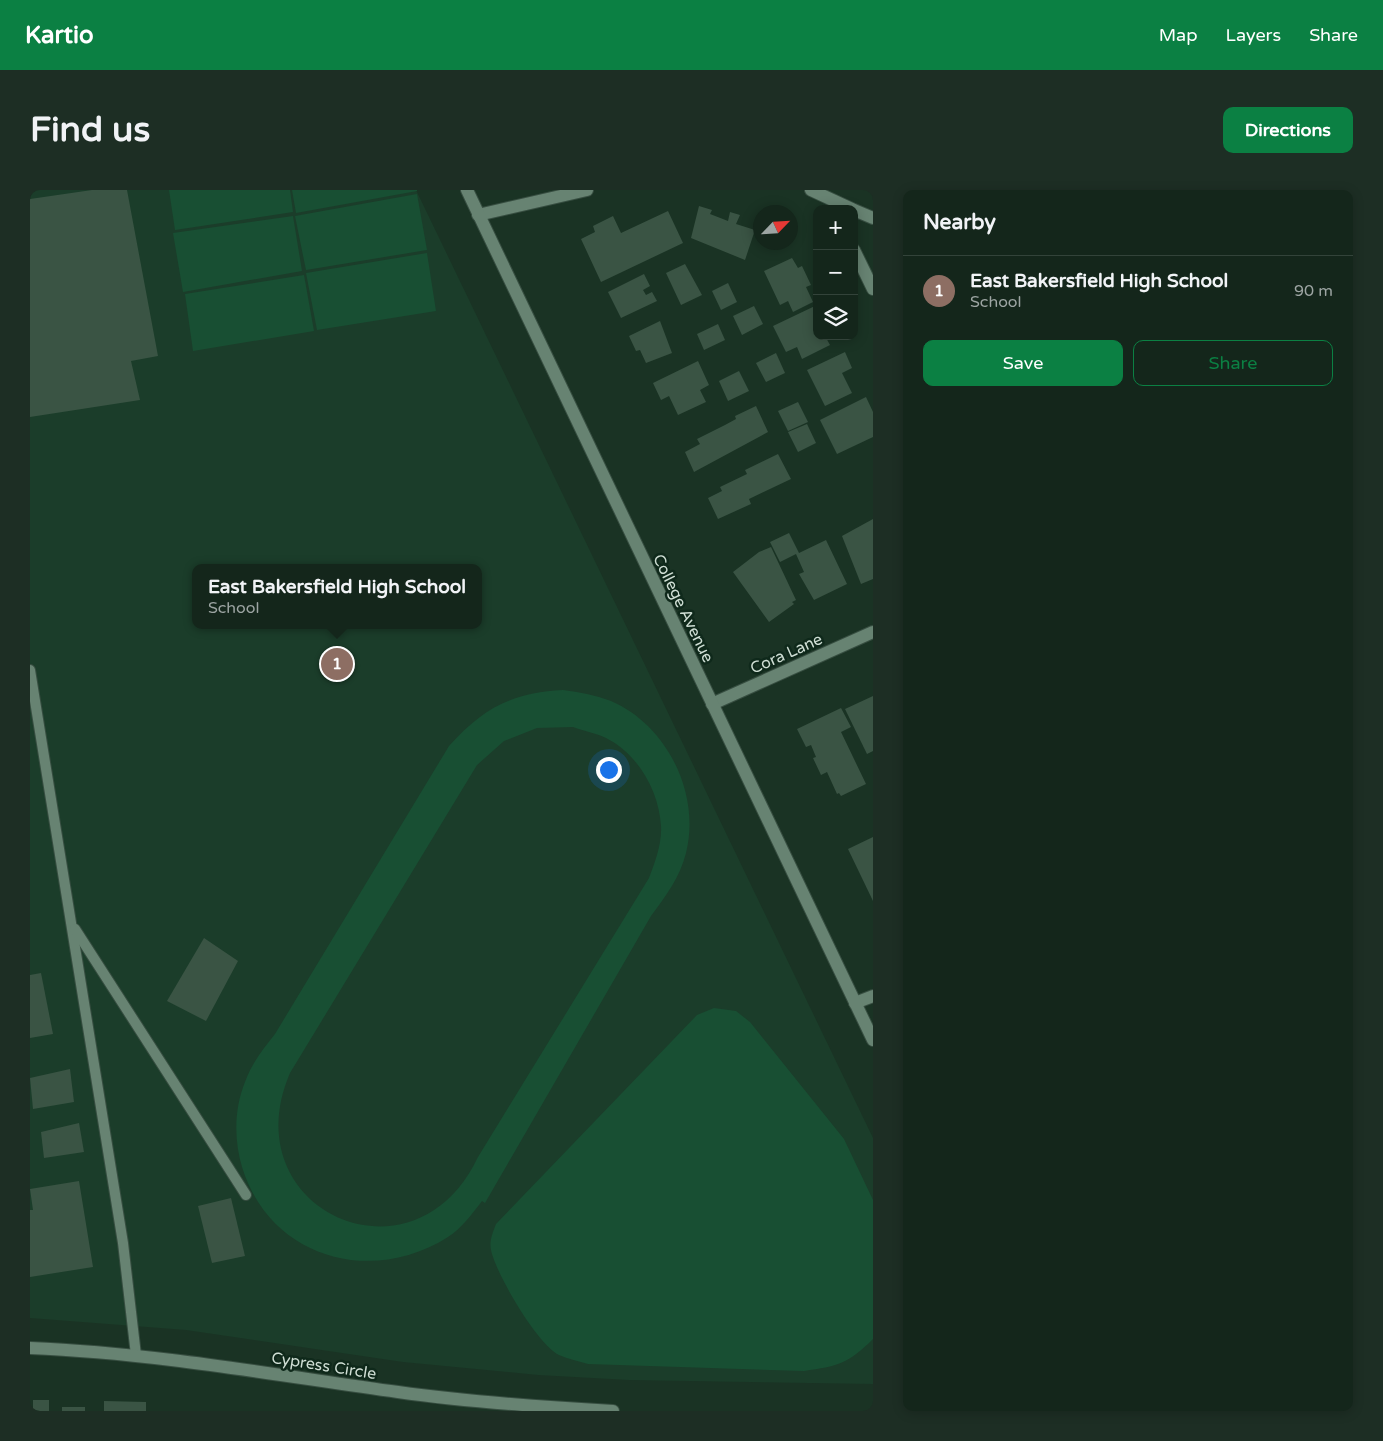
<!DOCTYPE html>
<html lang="en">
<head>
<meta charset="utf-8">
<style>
  body { margin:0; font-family:"Varela Round",sans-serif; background:#1d2e24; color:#f1f3f6 }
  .controls { position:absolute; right:15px; top:15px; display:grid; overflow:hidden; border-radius:10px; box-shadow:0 2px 12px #0003 }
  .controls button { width:45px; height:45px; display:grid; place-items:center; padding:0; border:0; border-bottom:1px solid #33433a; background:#14261b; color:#f1f3f6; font:25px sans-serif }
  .compass { position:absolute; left:723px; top:15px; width:45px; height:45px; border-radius:50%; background:#14261b; box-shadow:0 2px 12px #0003; rotate:65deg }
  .you { position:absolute; left:578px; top:579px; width:18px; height:18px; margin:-12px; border:4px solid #fff; border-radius:50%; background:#1a73e8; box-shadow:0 0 0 8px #1a73e833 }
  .badge { display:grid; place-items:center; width:32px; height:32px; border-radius:50%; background:#0b8043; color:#fff; font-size:16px; font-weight:700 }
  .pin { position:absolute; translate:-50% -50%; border:2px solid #fff; box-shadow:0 1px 5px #0006 }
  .popup { position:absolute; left:162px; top:374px; width:290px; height:65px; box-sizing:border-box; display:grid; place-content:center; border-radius:10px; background:#14261b; filter:drop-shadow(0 1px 4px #0005); font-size:16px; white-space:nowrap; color:#9da5a3 }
  .popup b { font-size:19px; color:#f1f3f6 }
  .popup::after { content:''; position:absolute; left:50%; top:100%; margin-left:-10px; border:10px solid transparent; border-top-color:#14261b }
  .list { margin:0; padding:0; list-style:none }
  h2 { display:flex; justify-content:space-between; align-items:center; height:65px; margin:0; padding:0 20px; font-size:21px }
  h2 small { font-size:16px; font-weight:400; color:#9da5a3 }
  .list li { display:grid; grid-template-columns:32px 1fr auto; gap:15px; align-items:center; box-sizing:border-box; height:70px; padding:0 20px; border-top:1px solid #33433a }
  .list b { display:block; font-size:19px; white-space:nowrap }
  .list p { margin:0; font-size:16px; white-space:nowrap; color:#9da5a3 }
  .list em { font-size:16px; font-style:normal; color:#9da5a3 }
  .actions { display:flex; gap:10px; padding:15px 20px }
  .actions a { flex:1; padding:11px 0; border:1px solid #0b8043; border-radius:10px; text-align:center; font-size:18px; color:#0b8043 }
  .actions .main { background:#0b8043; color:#fff }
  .icon { flex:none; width:28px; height:28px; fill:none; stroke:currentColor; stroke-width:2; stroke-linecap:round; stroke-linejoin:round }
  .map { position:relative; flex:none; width:843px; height:1221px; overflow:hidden; border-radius:10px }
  header { display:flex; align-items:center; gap:30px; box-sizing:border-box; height:70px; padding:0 25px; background:#0b8043; color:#fff }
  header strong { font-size:24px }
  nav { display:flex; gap:28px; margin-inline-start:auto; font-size:18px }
  .intro { display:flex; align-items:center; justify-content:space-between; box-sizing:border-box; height:120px; padding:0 30px }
  h1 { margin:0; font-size:35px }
  .button { padding:12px 22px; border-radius:10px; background:#0b8043; color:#fff; font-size:18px; font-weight:700 }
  main { display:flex; gap:30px; padding:0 30px }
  aside { flex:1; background:#14261b; border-radius:10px; box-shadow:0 2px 12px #0003 }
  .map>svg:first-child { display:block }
  .built { fill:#1b3d2a; fill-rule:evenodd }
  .green { fill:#184f33; fill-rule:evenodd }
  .building { fill:#3a5444 }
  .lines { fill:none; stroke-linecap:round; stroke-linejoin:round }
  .lane-casing { stroke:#374e41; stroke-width:12 }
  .street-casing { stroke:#374e41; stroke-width:14 }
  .secondary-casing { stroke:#374e41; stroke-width:14 }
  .lane { stroke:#678372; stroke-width:10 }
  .street { stroke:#678372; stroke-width:12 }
  .secondary { stroke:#678372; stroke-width:12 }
  .labels { text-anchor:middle; stroke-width:5; stroke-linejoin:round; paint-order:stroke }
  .street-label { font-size:16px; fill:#cfded4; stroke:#0f291b }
</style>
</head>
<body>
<header>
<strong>Kartio</strong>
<nav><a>Map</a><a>Layers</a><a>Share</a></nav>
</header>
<div class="intro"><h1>Find us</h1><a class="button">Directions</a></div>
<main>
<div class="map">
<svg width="843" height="1221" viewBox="0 0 843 1221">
  <rect width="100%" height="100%" fill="#1a3324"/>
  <path class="built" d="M0,0H386L843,948V1194L599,1190L508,1185L373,1172L156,1140L0,1128ZM166,378H448V435H166Z"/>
  <g class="green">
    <polygon points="139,0 260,0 263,22 145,40"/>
    <polygon points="262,0 387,0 387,1 266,23"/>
    <polygon points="387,4 397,60 276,80 265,26"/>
    <polygon points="263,26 272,81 153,102 143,43"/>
    <polygon points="397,63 406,121 287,140 276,83"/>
    <polygon points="274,85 284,141 163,161 155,104"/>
    <path d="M533,500C549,502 565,505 581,511C637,535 671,604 656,663C650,687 636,706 621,726L455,1013L452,1011C442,1024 432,1038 418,1047C341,1096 240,1068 212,977C204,950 204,919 215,892C222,873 233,859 245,844L419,556C453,518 481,503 533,500ZM543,537C554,541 566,543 576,548C608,564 629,601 631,636C632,654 625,672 619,688L448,967C384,1103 201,1020 260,883L447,575L474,551L507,538Z"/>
    <path d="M684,818L706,821L720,832L814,949L843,1010V1149C818,1174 808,1176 774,1181L558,1174C549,1171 538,1169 529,1165C507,1154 466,1084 461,1060C459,1051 463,1042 466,1034L667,825Z"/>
  </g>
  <g class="building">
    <polygon points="62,0 97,0 128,166 101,171 110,210 0,227 0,9"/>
    <polygon points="669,16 682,20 680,24 698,31 700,22 710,25 706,34 725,40 715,70 661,48"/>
    <polygon points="638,21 653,53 571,92 551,49 565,42 563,36 583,26 591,43"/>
    <polygon points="762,68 768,78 772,76 781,95 776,97 783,112 763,122 758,111 750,115 734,81"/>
    <polygon points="655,74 672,105 651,115 636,83"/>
    <polygon points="614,84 620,96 613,100 616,105 622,102 627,111 591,128 578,102"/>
    <polygon points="698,93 707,112 691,120 682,101"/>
    <polygon points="787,115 787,146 795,146 800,155 772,169 767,157 756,162 743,136"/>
    <polygon points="724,116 733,134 712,145 703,126"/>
    <polygon points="630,131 642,163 616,173 610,160 606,161 599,146"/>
    <polygon points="688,134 695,150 674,160 667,144"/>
    <polygon points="815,162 822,178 812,183 822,203 795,216 777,180"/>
    <polygon points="746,163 755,183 736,192 726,173"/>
    <polygon points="668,171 679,195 670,200 676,212 648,225 639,206 631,210 623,193"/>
    <polygon points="709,181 719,201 698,211 689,191"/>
    <polygon points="836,207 843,222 843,247 807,264 790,230"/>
    <polygon points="768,212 778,232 758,241 748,221"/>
    <polygon points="726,216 738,242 664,282 655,262 670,254 667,249 695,235 706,229 705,226"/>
    <polygon points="777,234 786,253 768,262 758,242"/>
    <polygon points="748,264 761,289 719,309 721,314 688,329 678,308 692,301 690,297 717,284 715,280"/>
    <polygon points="843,329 843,389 831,394 812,346"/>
    <polygon points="759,343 769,363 796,350 817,394 784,410 769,384 774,382 766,364 750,372 740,352"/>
    <polygon points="741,357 766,410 762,412 764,414 739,432 703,382 729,362"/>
    <polygon points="843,506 843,561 837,564 815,519"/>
    <polygon points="811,518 821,537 811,542 836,594 811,606 809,603 807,604 797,582 791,585 783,568 786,567 781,555 776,557 767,539"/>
    <polygon points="843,647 843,711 818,659"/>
    <polygon points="174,748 208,771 176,831 137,811"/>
    <polygon points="11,783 23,844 0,848 0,785"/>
    <polygon points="40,879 44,912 3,919 0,888"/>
    <polygon points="49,933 54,962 14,968 11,942"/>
    <polygon points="49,991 63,1077 0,1087 0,1020 3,1020 0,999"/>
    <polygon points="201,1008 215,1066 182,1073 168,1016"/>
    <rect x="3" y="1210" width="16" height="11"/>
    <polygon points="74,1211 116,1212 116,1221 74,1221"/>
    <rect x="32" y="1217" width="23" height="4"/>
  </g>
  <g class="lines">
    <defs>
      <g id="lane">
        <polyline points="0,480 93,1053 106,1165"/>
        <polyline points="45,739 216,1005"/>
      </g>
      <g id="street">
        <polyline points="781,0 822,19"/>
        <polyline points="824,20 843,28"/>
        <polyline points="448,25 557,0"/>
        <polyline points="824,60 843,99"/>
        <polyline points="682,514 843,442"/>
        <polyline points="825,813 843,806"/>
        <path d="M0,1158C124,1163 245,1185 368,1202C439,1212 511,1217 583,1221"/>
      </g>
      <polyline id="secondary" points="437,0 843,850"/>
    </defs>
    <use href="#lane" class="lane-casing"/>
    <use href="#street" class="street-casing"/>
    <use href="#secondary" class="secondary-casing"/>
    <use href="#lane" class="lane"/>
    <use href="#street" class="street"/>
    <use href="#secondary" class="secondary"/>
  </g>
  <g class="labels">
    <g class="street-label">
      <text transform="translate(654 418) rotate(64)" y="6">College Avenue</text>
      <text transform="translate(756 463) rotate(-24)" y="6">Cora Lane</text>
      <text transform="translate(294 1175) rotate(9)" y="6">Cypress Circle</text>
    </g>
  </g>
</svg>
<div class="controls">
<button>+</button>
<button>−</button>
<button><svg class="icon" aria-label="layers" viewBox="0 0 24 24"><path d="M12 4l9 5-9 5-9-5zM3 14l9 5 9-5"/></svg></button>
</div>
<svg class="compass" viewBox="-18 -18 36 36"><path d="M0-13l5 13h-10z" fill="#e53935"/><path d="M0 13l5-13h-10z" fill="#9da5a3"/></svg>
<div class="you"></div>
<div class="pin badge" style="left:307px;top:474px;background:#8d6e63">1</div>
<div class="popup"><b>East Bakersfield High School</b>School</div>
</div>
<aside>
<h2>Nearby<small></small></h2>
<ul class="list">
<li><span class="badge" style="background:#8d6e63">1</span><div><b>East Bakersfield High School</b><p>School</p></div><em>90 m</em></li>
</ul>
<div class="actions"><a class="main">Save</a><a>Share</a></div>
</aside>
</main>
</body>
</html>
